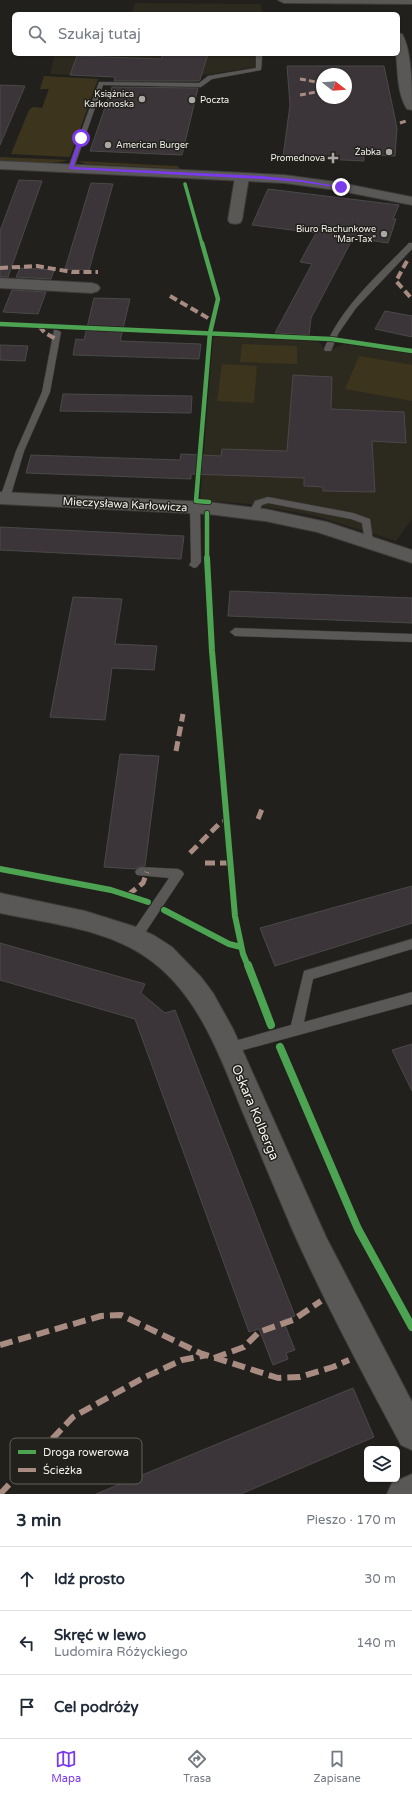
<!DOCTYPE html>
<html lang="pl">
<head>
<meta charset="utf-8">
<style>
  body { margin:0; font-family:"Varela Round",sans-serif; background:#f6f6f7; color:#1f2937 }
  .controls { position:absolute; right:12px; bottom:12px; display:grid; overflow:hidden; border-radius:6px; box-shadow:0 1px 3px #0004 }
  .controls button { width:36px; height:36px; display:grid; place-items:center; padding:0; border:0; border-bottom:1px solid #e0e1e3; background:#fff; color:#1f2937; font:20px sans-serif }
  .compass { position:absolute; left:316px; top:68px; width:36px; height:36px; border-radius:50%; background:#fff; box-shadow:0 1px 3px #0004; rotate:107deg }
  .stop { position:absolute; width:12px; height:12px; margin:-9px; border:3px solid #7c3aed; border-radius:50%; background:#fff }
  .stop.end { background:#7c3aed; border-color:#fff; box-shadow:0 1px 4px #0008 }
  .list { margin:0; padding:0; list-style:none }
  h2 { display:flex; justify-content:space-between; align-items:center; height:52px; margin:0; padding:0 16px; font-size:17px }
  h2 small { font-size:13px; font-weight:400; color:#747a83 }
  .list li { display:grid; grid-template-columns:26px 1fr auto; gap:12px; align-items:center; box-sizing:border-box; height:64px; padding:0 16px; border-top:1px solid #e0e1e3 }
  .list b { display:block; font-size:15px; white-space:nowrap }
  .list p { margin:0; font-size:13px; white-space:nowrap; color:#747a83 }
  .list em { font-size:13px; font-style:normal; color:#747a83 }
  .icon { flex:none; width:22px; height:22px; fill:none; stroke:currentColor; stroke-width:2; stroke-linecap:round; stroke-linejoin:round }
  .map { position:relative; flex:none; width:412px; height:1494px; overflow:hidden }
  .search { position:absolute; background:#fff; box-shadow:0 1px 3px #0004; left:12px; right:12px; top:12px; height:44px; display:flex; align-items:center; gap:10px; box-sizing:border-box; padding:0 14px; border-radius:6px; color:#747a83; font-size:15px }
  .sheet { height:244px; background:#fff }
  nav { display:flex; justify-content:space-around; align-items:center; box-sizing:border-box; height:56px; border-top:1px solid #e0e1e3; background:#fff; font-size:11px; color:#747a83 }
  nav a { display:grid; justify-items:center; gap:2px }
  nav .on { color:#7c3aed }
  .map>svg:first-child { display:block }
  .built { fill:#2c291e }
  .green { fill:#3d341d }
  .building { fill:#3b353a; stroke:#4a4948; fill-rule:evenodd }
  .lines { fill:none; stroke-linecap:round; stroke-linejoin:round }
  .service-casing { stroke:#3c3b39; stroke-width:1 }
  .minor-casing { stroke:#3c3b39; stroke-width:2 }
  .tertiary-casing { stroke:#3c3b39; stroke-width:2 }
  .service { fill:#595856; fill-rule:evenodd }
  .minor { fill:#595856; fill-rule:evenodd }
  .tertiary { fill:#595856; fill-rule:evenodd }
  .quiet-far3 { stroke:#a88b81; stroke-width:3; stroke-dasharray:6 3; stroke-linecap:butt }
  .quiet-far2 { stroke:#a88b81; stroke-width:4; stroke-dasharray:8 4; stroke-linecap:butt }
  .quiet-far1 { stroke:#a88b81; stroke-width:5; stroke-dasharray:10 5; stroke-linecap:butt }
  .quiet { stroke:#a88b81; stroke-width:6; stroke-dasharray:13 6; stroke-linecap:butt }
  .cycleway-far3-casing { stroke:#23211b; stroke-width:5 }
  .cycleway-far2-casing { stroke:#23211b; stroke-width:6 }
  .cycleway-far1-casing { stroke:#23211b; stroke-width:8 }
  .cycleway-casing { stroke:#23211b; stroke-width:10 }
  .cycleway-far3 { stroke:#4ca352; stroke-width:3.5 }
  .cycleway-far2 { stroke:#4ca352; stroke-width:4.5 }
  .cycleway-far1 { stroke:#4ca352; stroke-width:6 }
  .cycleway { stroke:#4ca352; stroke-width:8 }
  .route { fill:#7c3aed }
  .poi-dot { fill:#aaa8a5; stroke:#23211b; stroke-width:1.5 }
  .labels { text-anchor:middle; stroke-width:3; stroke-linejoin:round; paint-order:stroke }
  .far-poi-label { font-size:9px; fill:#f3f2ee; stroke:#23211b; text-anchor:end }
  .street-label { font-size:11px; fill:#f3f2ee; stroke:#23211b }
  .near-street-label { font-size:13px; fill:#f3f2ee; stroke:#23211b }
  .key { fill:#23211b; stroke:#61605a; stroke-width:1 }
  .key-label { font-size:11px; fill:#f3f2ee }
</style>
</head>
<body>
<div class="map">
<svg width="412" height="1494" viewBox="0 0 412 1494">
  <rect width="100%" height="100%" fill="#21201d"/>
  <g class="built">
    <polygon points="135,3 261,4 262,14 71,14 132,13"/>
    <polygon points="55,54 263,54 263,66 198,76 190,80 50,74"/>
    <polygon points="217,335 309,340 319,342 323,348 328,349 333,349 343,344 412,354 412,519 396,541 316,516 249,504 200,500 213,338"/>
  </g>
  <g class="green">
    <polygon points="44,76 98,79 70,157 11,154 29,110 33,107 42,108 49,89 40,89"/>
    <path d="M0,157L68,160C54,166 17,161 0,160Z"/>
    <polygon points="78,161 177,166 181,169 86,164"/>
    <polygon points="242,344 297,346 297,364 240,362"/>
    <polygon points="359,356 412,365 412,401 345,389"/>
    <polygon points="222,364 257,366 254,403 217,401"/>
  </g>
  <g class="building">
    <polygon points="162,54 208,54 200,80 198,81 114,81 115,77 70,75 77,56 162,59"/>
    <path d="M287,66H384L397,128L395,156L364,155V161L283,157L290,105ZM322,74H346V98H322Z"/>
    <polygon points="0,85 25,86 0,145"/>
    <polygon points="112,87 198,88 182,155 90,151"/>
    <polygon points="19,180 42,181 8,277 0,277 0,231"/>
    <polygon points="91,183 113,184 89,270 65,269"/>
    <polygon points="268,189 399,205 393,219 396,219 388,243 353,238 311,318 309,335 275,333 312,264 300,262 316,233 252,225"/>
    <polygon points="20,268 54,270 51,279 16,277"/>
    <polygon points="12,290 46,292 38,314 3,312"/>
    <polygon points="94,298 130,299 120,341 201,344 199,359 73,355 76,339 84,340"/>
    <polygon points="385,311 412,316 412,337 375,329"/>
    <polygon points="0,345 28,346 25,361 0,360"/>
    <polygon points="293,375 332,377 331,409 404,412 406,443 372,441 375,492 323,491 323,487 304,486 304,478 191,474 191,479 26,473 31,455 180,460 181,454 221,456 222,449 287,451"/>
    <polygon points="63,394 192,396 191,413 60,411"/>
    <polygon points="0,527 184,536 181,559 0,550"/>
    <polygon points="230,591 412,598 412,623 228,616"/>
    <polygon points="73,597 122,599 115,644 157,646 154,670 112,668 105,720 50,717"/>
    <polygon points="120,754 159,756 145,866 140,866 135,869 104,867"/>
    <polygon points="412,886 412,923 275,966 260,928"/>
    <polygon points="0,943 145,984 141,993 165,1013 175,1010 295,1316 283,1320 295,1350 286,1353 288,1359 273,1365 259,1329 249,1332 135,1019 0,980"/>
    <polygon points="412,1044 412,1091 392,1050"/>
    <polygon points="353,1388 374,1437 241,1494 96,1494"/>
  </g>
  <g class="lines">
    <defs>
      <g id="service">
        <polygon points="259,54 262,56 261,70 212,79 201,87 103,85 74,168 71,170 68,168 99,82 199,83 208,76 256,68 256,56"/>
        <path d="M409,243H412V249L356,308L338,334L331,351H325L324,349C342,306 377,276 409,243Z"/>
        <polygon points="54,330 57,330 61,332 50,392 24,451 10,498 8,500 2,500 0,498 16,451 42,392"/>
        <polygon points="268,497 353,513 370,519 373,541 368,544 365,543 362,523 351,519 268,503 262,505 256,516 250,516 248,514 255,501"/>
        <polygon points="195,504 200,507 201,562 197,567 194,568 189,565 191,562 190,507"/>
        <polygon points="235,628 412,634 412,642 235,636 230,632"/>
        <polygon points="141,867 178,869 182,871 184,874 139,942 135,943 131,942 129,938 131,934 169,878 137,875 135,872 137,869"/>
        <polygon points="412,939 412,949 313,979 304,1022 412,992 412,1004 229,1054 224,1052 222,1048 224,1044 291,1025 304,971"/>
      </g>
      <g id="minor">
        <polygon points="278,0 412,0 412,4 284,3"/>
        <path d="M398,33L402,34C412,50 412,91 412,110L407,109C397,94 398,71 396,54H398Z"/>
        <polygon points="242,173 247,174 249,177 242,220 240,223 235,224 230,223 228,220 235,177 237,174"/>
        <polygon points="0,278 92,283 98,285 100,288 98,291 92,293 0,288"/>
        <polygon points="0,492 208,502 265,509 327,522 412,550 412,563 317,532 265,521 208,514 0,504"/>
        <path d="M0,893L85,911L136,927L155,936L172,947L201,977L213,993L233,1029L326,1237L412,1402V1450L401,1445C363,1374 325,1303 292,1229C275,1189 258,1148 241,1108C220,1056 199,998 154,963C112,929 51,924 0,913Z"/>
        <polygon points="412,1474 412,1494 387,1494 392,1483"/>
      </g>
      <polygon id="tertiary" points="0,161 284,175 336,182 412,197 412,205 336,190 284,183 0,169"/>
    </defs>
    <use href="#service" class="service-casing"/>
    <use href="#minor" class="minor-casing"/>
    <use href="#tertiary" class="tertiary-casing"/>
    <use href="#service" class="service"/>
    <use href="#minor" class="minor"/>
    <use href="#tertiary" class="tertiary"/>
    <g class="quiet-far3">
      <polyline points="300,79 322,83"/>
      <polyline points="300,95 322,91"/>
      <polyline points="400,123 406,121"/>
    </g>
    <g class="quiet-far2">
      <polyline points="407,261 396,281 412,299"/>
      <polyline points="0,268 37,266 72,272 98,272"/>
      <polyline points="170,296 213,321"/>
      <polyline points="39,326 45,333 56,339"/>
    </g>
    <g class="quiet-far1">
      <polyline points="176,751 183,714"/>
      <polyline points="258,819 262,809"/>
      <polyline points="190,853 220,823 226,821"/>
      <polyline points="205,863 230,863"/>
      <polyline points="128,895 143,883 147,872"/>
    </g>
    <g class="quiet">
      <polyline points="0,1345 101,1316 121,1315 200,1353 278,1378 300,1377 333,1367 349,1360"/>
      <polyline points="214,1358 244,1347 259,1332 293,1320 321,1301"/>
      <polyline points="0,1494 73,1417 145,1377 182,1360 207,1355"/>
    </g>
    <defs>
      <polyline id="cycleway-far3" points="185,184 202,244"/>
      <g id="cycleway-far2">
        <polyline points="202,243 218,299 210,333 196,501 209,502"/>
        <polyline points="0,324 331,339 412,351"/>
        <polyline points="207,513 207,559"/>
      </g>
      <g id="cycleway-far1">
        <polyline points="207,558 212,651 235,916 243,954 248,966"/>
        <polyline points="0,869 111,890 148,902"/>
        <polyline points="164,910 229,944 241,947"/>
      </g>
      <g id="cycleway">
        <polyline points="248,965 271,1025"/>
        <polyline points="280,1047 358,1229 412,1327"/>
      </g>
    </defs>
    <use href="#cycleway-far3" class="cycleway-far3-casing"/>
    <use href="#cycleway-far2" class="cycleway-far2-casing"/>
    <use href="#cycleway-far1" class="cycleway-far1-casing"/>
    <use href="#cycleway" class="cycleway-casing"/>
    <use href="#cycleway-far3" class="cycleway-far3"/>
    <use href="#cycleway-far2" class="cycleway-far2"/>
    <use href="#cycleway-far1" class="cycleway-far1"/>
    <use href="#cycleway" class="cycleway"/>
  </g>
  <polygon class="route" points="81,137 83,138 73,167 262,176 301,180 343,187 341,188 301,182 262,179 69,169 79,138"/>
  <g class="poi-dot">
    <circle cx="142" cy="99" r="4"/>
    <circle cx="192" cy="100" r="4"/>
    <circle cx="108" cy="145" r="4"/>
    <circle cx="389" cy="152" r="4"/>
    <path d="M331 152h4v4h4v4h-4v4h-4v-4h-4v-4h4z"/>
    <circle cx="384" cy="234" r="4"/>
  </g>
  <g class="labels">
    <g class="far-poi-label">
      <text x="134" y="97">Książnica<tspan x="134" dy="10">Karkonoska</tspan></text>
      <text x="200" y="103" text-anchor="start">Poczta</text>
      <text x="116" y="148" text-anchor="start">American Burger</text>
      <text x="381" y="155">Żabka</text>
      <text x="325" y="161">Promednova</text>
      <text x="376" y="232">Biuro Rachunkowe<tspan x="376" dy="10">"Mar-Tax"</tspan></text>
    </g>
    <g class="street-label">
      <text transform="translate(125 504) rotate(3)" y="4">Mieczysława Karłowicza</text>
    </g>
    <g class="near-street-label">
      <text transform="translate(256 1112) rotate(67)" y="5">Oskara Kolberga</text>
    </g>
  </g>
  <rect x="10" y="1438" width="132" height="46" rx="6" class="key"/>
  <rect x="18" y="1450" width="18" height="4" fill="#4ca352"/>
  <rect x="18" y="1468" width="18" height="4" fill="#a88b81"/>
  <g class="key-label">
    <text x="43" y="1456">Droga rowerowa</text>
    <text x="43" y="1474">Ścieżka</text>
  </g>
</svg>
<div class="controls">
<button><svg class="icon" aria-label="layers" viewBox="0 0 24 24"><path d="M12 4l9 5-9 5-9-5zM3 14l9 5 9-5"/></svg></button>
</div>
<svg class="compass" viewBox="-18 -18 36 36"><path d="M0-13l5 13h-10z" fill="#e53935"/><path d="M0 13l5-13h-10z" fill="#747a83"/></svg>
<div class="stop" style="left:81px;top:138px"></div>
<div class="stop end" style="left:341px;top:187px"></div>
<div class="search"><svg class="icon" aria-label="search" viewBox="0 0 24 24"><circle cx="10" cy="10" r="6"/><path d="M15 15l6 6"/></svg>Szukaj tutaj</div>
</div>
<section class="sheet">
<h2>3 min<small>Pieszo · 170 m</small></h2>
<ul class="list">
<li><svg class="icon" aria-label="ahead" viewBox="0 0 24 24"><path d="M12 20V5M6 11l6-6 6 6"/></svg><div><b>Idź prosto</b></div><em>30 m</em></li>
<li><svg class="icon" aria-label="left" viewBox="0 0 24 24"><path d="M17 20v-9H6M10 6l-5 5 5 5"/></svg><div><b>Skręć w lewo</b><p>Ludomira Różyckiego</p></div><em>140 m</em></li>
<li><svg class="icon" aria-label="arrive" viewBox="0 0 24 24"><path d="M6 21V4h12l-3 4 3 4H6"/></svg><div><b>Cel podróży</b></div></li>
</ul>
</section>
<nav>
<a class="on"><svg class="icon" aria-label="map" viewBox="0 0 24 24"><path d="M3 6l6-2 6 2 6-2v14l-6 2-6-2-6 2zM9 4v14M15 6v14"/></svg>Mapa</a>
<a><svg class="icon" aria-label="directions" viewBox="0 0 24 24"><path d="M12 3l9 9-9 9-9-9zM9 14v-3h6M13 9l2 2-2 2"/></svg>Trasa</a>
<a><svg class="icon" aria-label="saved" viewBox="0 0 24 24"><path d="M7 4h10v16l-5-4-5 4z"/></svg>Zapisane</a>
</nav>
</body>
</html>
